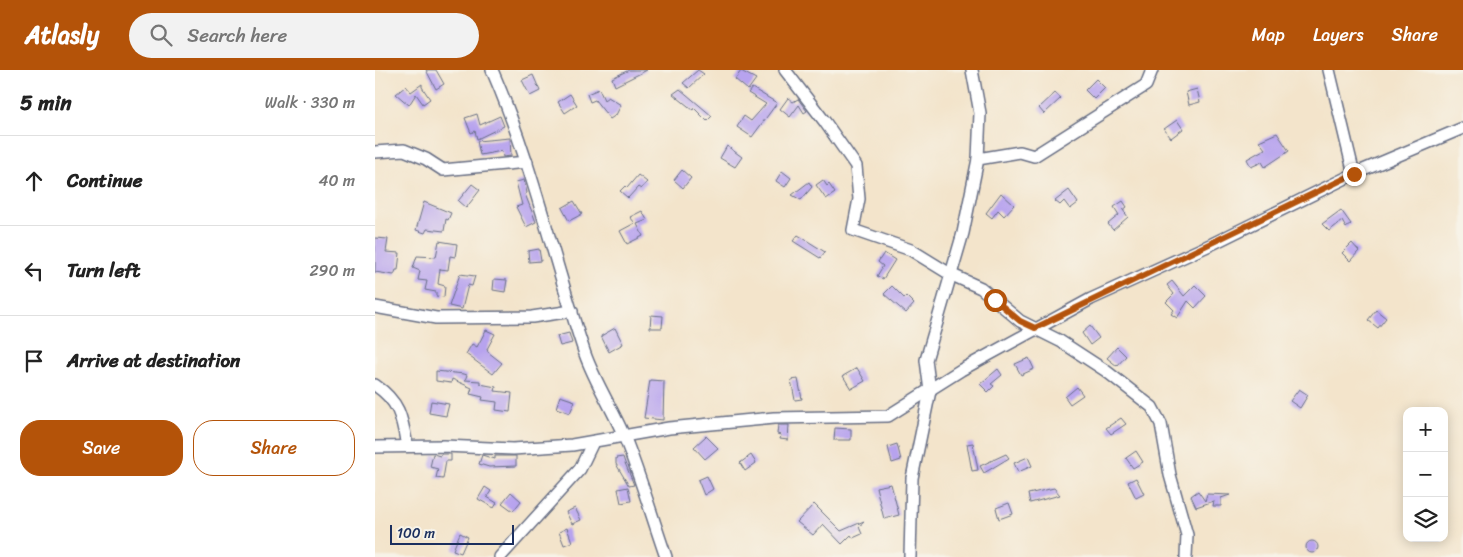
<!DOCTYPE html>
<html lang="en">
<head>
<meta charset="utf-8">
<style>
  body { margin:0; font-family:Sriracha,sans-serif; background:#f2f2f2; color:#222 }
  .controls { position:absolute; right:15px; bottom:15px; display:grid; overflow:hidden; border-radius:10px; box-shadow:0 2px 12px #0003 }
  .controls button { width:45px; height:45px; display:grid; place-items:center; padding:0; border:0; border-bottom:1px solid #e0e0e0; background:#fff; color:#222; font:25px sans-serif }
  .scale { position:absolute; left:15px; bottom:12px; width:124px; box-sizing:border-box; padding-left:5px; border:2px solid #1b2f5e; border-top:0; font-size:14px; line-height:18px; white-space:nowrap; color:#1b2f5e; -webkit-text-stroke:4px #f7f3e8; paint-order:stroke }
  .stop { position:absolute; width:15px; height:15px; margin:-11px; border:4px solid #b45309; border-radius:50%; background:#fff }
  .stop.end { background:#b45309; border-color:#fff; box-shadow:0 1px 5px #0008 }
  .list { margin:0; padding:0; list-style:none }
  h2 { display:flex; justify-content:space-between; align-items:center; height:65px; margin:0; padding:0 20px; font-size:21px }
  h2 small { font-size:16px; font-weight:400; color:#767676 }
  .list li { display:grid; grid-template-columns:32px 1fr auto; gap:15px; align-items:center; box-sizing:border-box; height:90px; padding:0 20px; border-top:1px solid #e0e0e0 }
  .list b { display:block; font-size:19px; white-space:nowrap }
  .list em { font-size:16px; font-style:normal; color:#767676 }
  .actions { display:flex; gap:10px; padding:15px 20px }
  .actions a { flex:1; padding:11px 0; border:1px solid #b45309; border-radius:20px; text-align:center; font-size:18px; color:#b45309 }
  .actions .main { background:#b45309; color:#fff }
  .icon { flex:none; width:28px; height:28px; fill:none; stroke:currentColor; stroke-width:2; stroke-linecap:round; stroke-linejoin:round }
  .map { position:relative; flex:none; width:1088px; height:487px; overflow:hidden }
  header { display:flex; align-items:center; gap:30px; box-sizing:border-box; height:70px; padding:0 25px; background:#b45309; color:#fff }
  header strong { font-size:24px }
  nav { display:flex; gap:28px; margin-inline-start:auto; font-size:18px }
  .search { width:350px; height:45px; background:#f2f2f2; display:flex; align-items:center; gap:12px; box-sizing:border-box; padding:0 18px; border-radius:28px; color:#767676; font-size:19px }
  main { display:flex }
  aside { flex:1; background:#fff }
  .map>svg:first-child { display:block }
  .building { fill:#b7a3ee }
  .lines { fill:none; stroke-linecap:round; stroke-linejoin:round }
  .minor-casing { stroke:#676e84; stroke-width:14 }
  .minor { stroke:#fff; stroke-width:11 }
  .route { stroke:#b45309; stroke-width:6 }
</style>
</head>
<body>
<header>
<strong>Atlasly</strong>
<div class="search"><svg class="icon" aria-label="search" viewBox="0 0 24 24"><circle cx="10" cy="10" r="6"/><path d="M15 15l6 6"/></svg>Search here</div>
<nav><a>Map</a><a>Layers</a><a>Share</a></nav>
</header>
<main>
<aside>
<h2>5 min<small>Walk · 330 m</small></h2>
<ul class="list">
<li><svg class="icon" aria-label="ahead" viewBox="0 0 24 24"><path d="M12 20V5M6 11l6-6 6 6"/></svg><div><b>Continue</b></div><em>40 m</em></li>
<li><svg class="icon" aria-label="left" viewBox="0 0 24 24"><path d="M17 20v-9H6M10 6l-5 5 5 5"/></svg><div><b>Turn left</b></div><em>290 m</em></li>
<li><svg class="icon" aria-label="arrive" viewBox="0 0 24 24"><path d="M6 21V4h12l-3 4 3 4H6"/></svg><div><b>Arrive at destination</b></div></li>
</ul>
<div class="actions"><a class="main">Save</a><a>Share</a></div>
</aside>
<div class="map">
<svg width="1088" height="487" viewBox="0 0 1088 487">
  <rect width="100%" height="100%" fill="#f7f3e8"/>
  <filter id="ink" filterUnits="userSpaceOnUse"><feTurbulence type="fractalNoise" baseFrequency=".02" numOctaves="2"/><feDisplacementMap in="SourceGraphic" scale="10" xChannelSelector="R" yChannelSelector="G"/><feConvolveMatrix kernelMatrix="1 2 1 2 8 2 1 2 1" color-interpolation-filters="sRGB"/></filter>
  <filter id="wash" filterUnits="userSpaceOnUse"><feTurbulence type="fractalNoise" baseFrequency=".0096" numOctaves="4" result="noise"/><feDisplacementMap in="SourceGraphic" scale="20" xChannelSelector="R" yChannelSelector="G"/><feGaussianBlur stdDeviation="1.12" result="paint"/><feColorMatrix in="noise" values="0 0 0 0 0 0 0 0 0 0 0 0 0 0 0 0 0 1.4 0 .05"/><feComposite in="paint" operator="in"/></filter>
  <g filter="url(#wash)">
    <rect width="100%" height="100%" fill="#f3e4cb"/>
    <g id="blocks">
      <g class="building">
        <polygon points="51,0 61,0 69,14 61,19"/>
        <polygon points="254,0 272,0 240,16 237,8"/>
        <polygon points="323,0 329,4 314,18 308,13"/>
        <polygon points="366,1 381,9 373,20 360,9"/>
        <polygon points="158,5 165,21 155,26 147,10"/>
        <polygon points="721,9 730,18 719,29 710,20"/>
        <polygon points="47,14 47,17 55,29 48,34 41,24 34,35 21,24 31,16 36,22"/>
        <polygon points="377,18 402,33 377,67 362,57 369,46 376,51 391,34 373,23"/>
        <polygon points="224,19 229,30 233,27 246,35 241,45 235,49 220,30 215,32 212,24"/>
        <polygon points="305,19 337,46 332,51 319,38 318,40 298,24"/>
        <polygon points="822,19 825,32 814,35 811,22"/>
        <polygon points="680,23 686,28 669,44 664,38"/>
        <polygon points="195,24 202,35 190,43 183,32"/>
        <polygon points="413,28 418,32 423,29 432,41 429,43 424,35 415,47 405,39"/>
        <polygon points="102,44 105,55 125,46 129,56 102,69 100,61 96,63 90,48"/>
        <polygon points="802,50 808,59 796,68 789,59"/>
        <polygon points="902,63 914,81 890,97 887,92 876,97 872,89 890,79 884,71"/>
        <polygon points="135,68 136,86 128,87 127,81 105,85 102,71"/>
        <polygon points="352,76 367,87 360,97 345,88"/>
        <polygon points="307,100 316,108 308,118 299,110"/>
        <polygon points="407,101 416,108 410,117 401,111"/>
        <polygon points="263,105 272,112 266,119 263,117 253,128 245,121 250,116 252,118"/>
        <polygon points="149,110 152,123 150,124 161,152 151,157 141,137 147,135 141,112"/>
        <polygon points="448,110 452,116 454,114 460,123 451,129 441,115"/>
        <polygon points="434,112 437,117 426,130 417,125"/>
        <polygon points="97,114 105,120 91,138 83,131"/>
        <polygon points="694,120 703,133 695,139 689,131 685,135 680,131"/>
        <polygon points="626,123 639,135 629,146 623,140 617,148 611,143"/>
        <polygon points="199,131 207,144 194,151 187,138"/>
        <polygon points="748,131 752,137 748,140 753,147 738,160 733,154 744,145 739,137"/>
        <polygon points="49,132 76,143 73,150 71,149 69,161 52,159 50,163 41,160"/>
        <polygon points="966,140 976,154 971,158 967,151 954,161 947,154"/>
        <polygon points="267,141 272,150 262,154 268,166 252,174 245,161 260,153 255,147"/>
        <polygon points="423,165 450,182 445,188 418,171"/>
        <polygon points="0,168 13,169 11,182 25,183 23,200 21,200 19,205 0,202"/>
        <polygon points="64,171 82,174 80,187 75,186 73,200 65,199 63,214 70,216 69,227 61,226 61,222 50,220 52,211 43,210 45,201 38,198 42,186 61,187"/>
        <polygon points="977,173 984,181 975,191 967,183"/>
        <polygon points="164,179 166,191 154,192 153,181"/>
        <polygon points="509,183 520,190 508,209 502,206 508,196 503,192"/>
        <polygon points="85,204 100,206 97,216 93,215 87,239 74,236"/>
        <polygon points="119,209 132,210 130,222 118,220"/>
        <polygon points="797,211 809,226 820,215 831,226 820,238 813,231 802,248 796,244 799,240 791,232 799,224 792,215"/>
        <polygon points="517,216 529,228 531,226 539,234 531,243 509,224"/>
        <polygon points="1001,240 1011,248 1003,258 993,250"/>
        <polygon points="276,245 288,246 287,258 275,258"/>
        <polygon points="715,256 724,268 715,275 707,263"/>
        <polygon points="240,258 248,274 234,282 226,266"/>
        <polygon points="111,260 120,264 112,279 113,282 127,293 118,304 91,284 97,274 102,277"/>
        <polygon points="194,263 197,273 185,276 182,266"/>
        <polygon points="742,277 751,286 742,296 732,288"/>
        <polygon points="654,288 659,299 646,305 640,294"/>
        <polygon points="482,298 490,311 476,319 468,306"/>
        <polygon points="623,299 627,305 616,314 619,316 613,322 605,314"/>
        <polygon points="61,301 89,304 92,305 90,310 105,311 105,314 121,317 120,321 137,323 135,342 121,340 122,332 107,330 108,327 95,324 97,318 77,309 76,313 61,311"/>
        <polygon points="423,309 427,329 420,330 416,310"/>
        <polygon points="275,310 289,311 288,350 269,348"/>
        <polygon points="702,317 708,325 695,334 690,327"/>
        <polygon points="924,319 933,325 925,338 915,331"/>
        <polygon points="185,326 200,331 195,343 181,338"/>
        <polygon points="56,331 74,334 71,346 54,343"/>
        <polygon points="746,348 751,354 736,364 731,358"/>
        <polygon points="403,355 414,355 413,370 405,369 406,365 402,364"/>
        <polygon points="460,358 476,359 476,370 459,370"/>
        <polygon points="331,366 343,378 330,389 319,377"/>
        <polygon points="598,373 603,400 597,401 592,374"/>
        <polygon points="522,374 526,390 517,393 513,377"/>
        <polygon points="761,381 768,392 758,398 751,388"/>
        <polygon points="58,384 65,386 66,384 76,384 76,391 71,391 68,409 61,408 63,399 55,397"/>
        <polygon points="631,384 634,388 609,403 605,396"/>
        <polygon points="107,385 120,389 120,386 141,386 141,396 114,397 104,394"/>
        <polygon points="376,385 381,393 370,401 365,393"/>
        <polygon points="248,387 250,393 259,415 254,416 241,394 241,388"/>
        <polygon points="653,387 657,396 643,402 639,393"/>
        <polygon points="332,406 338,419 329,425 323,410"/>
        <polygon points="761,408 769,424 761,428 753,412"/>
        <polygon points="516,414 524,445 509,449 501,417"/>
        <polygon points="110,417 116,421 112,427 122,433 119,438 103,429"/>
        <polygon points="253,417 256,431 246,433 243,419"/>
        <polygon points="679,418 685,425 655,433 653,424"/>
        <polygon points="823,421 830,431 832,424 855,425 846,428 846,436 838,436 839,431 821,437 816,426"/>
        <polygon points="136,422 146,431 138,441 127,433"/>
        <polygon points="634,433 638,444 624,449 621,438"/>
        <polygon points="439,434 466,461 489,451 484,457 487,464 478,468 476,465 467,474 448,454 438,465 422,452"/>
        <polygon points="200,438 206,450 197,454 191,442"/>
        <polygon points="192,458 197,472 189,475 184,462"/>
        <polygon points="85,463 93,467 86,483 78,480"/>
        <circle cx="937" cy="477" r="6"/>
      </g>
    </g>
  </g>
  <g filter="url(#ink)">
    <use href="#blocks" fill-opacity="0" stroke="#676e84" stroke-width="1"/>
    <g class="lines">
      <defs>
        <g id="minor">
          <path d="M117,0C157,92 178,189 210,284C220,312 237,338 249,366C265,405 277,447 291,487"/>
          <polyline points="410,0 450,52 481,96 484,129 478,160 536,180 575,204 606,218 645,251 685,271 731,301 777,337 786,354 795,405 812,465 811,487"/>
          <polyline points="597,0 605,43 603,89"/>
          <polyline points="954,0 979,104"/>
          <polyline points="0,82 29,80 51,89 68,100 152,92"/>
          <polyline points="0,237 61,248 157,247 197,241"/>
          <path d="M0,315C25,332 27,348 32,376"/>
          <polyline points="0,377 69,376 138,379 197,375 294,358 399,348 513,346 586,300 716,229 837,174 979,104 1088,58"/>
          <polyline points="125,487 205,399 218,372"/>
          <polyline points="535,487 537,408 555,321 551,290 588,163 603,89 645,82 659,86 771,15 777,0"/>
        </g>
      </defs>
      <use href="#minor" class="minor-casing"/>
      <use href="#minor" class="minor"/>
    </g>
  </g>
  <g class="lines" filter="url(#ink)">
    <polyline class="route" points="620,230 645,251 660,258 979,104"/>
  </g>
</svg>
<div class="controls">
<button>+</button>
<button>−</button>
<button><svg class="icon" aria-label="layers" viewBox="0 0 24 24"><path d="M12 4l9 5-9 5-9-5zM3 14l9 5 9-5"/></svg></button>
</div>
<div class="scale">100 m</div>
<div class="stop" style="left:620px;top:230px"></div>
<div class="stop end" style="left:979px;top:104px"></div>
</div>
</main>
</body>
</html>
